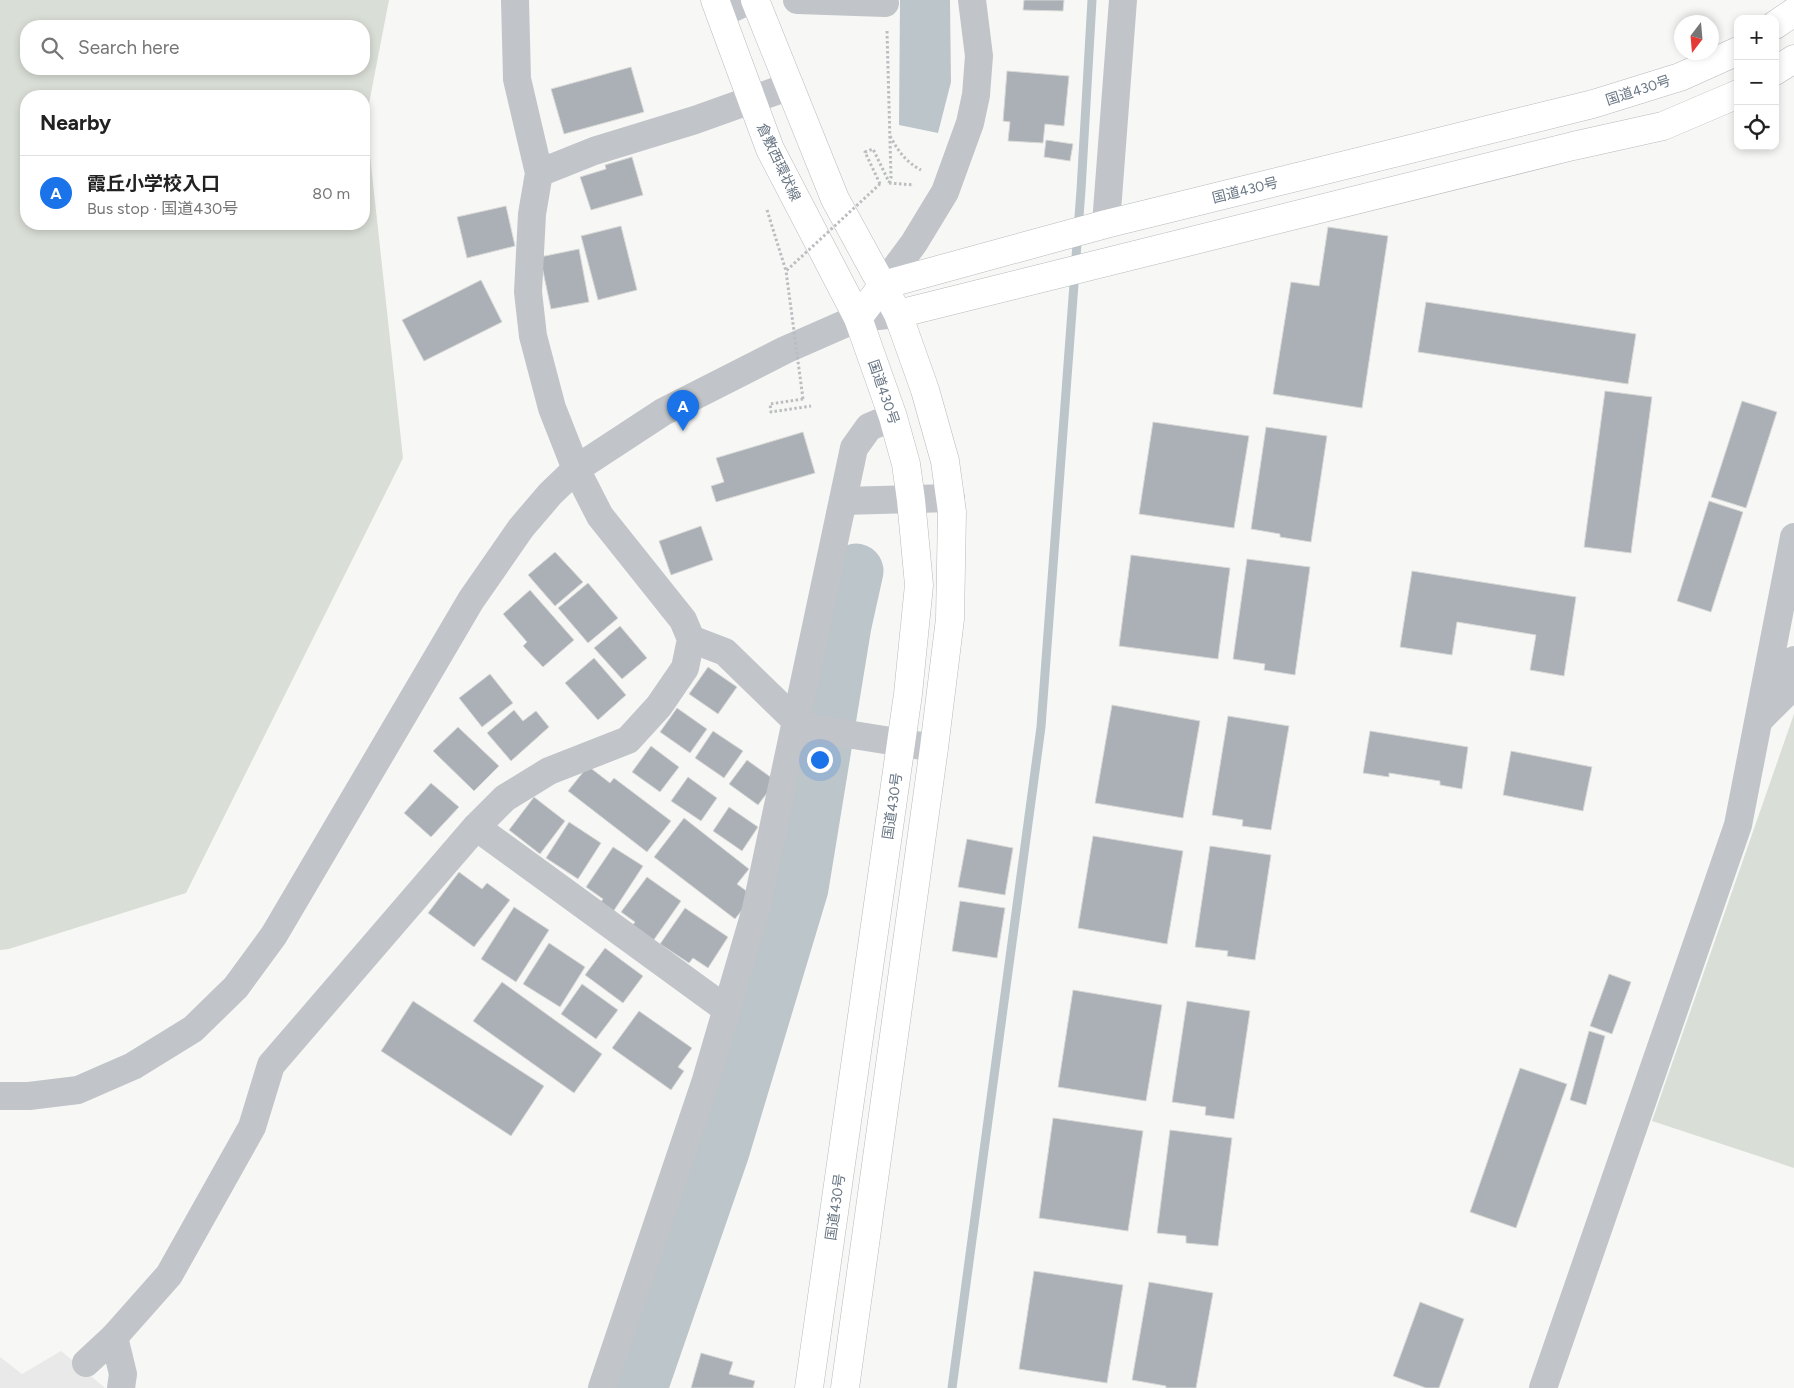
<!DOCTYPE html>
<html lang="en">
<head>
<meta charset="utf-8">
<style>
  body { margin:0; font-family:Figtree,"Noto Sans JP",sans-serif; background:#f2f2f2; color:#222 }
  .controls { position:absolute; right:15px; top:15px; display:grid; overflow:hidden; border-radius:10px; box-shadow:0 2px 8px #0003 }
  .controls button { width:45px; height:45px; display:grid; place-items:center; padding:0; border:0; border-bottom:1px solid #e0e0e0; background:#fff; color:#222; font:25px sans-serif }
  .compass { position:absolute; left:1674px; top:15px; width:45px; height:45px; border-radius:50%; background:#fff; box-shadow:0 2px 8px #0003; rotate:196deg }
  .you { position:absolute; left:819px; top:759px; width:18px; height:18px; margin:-12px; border:4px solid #fff; border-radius:50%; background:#1a73e8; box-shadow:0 0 0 8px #1a73e833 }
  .badge { display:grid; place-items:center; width:32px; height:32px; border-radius:50%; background:#1a73e8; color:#fff; font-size:16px; font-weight:700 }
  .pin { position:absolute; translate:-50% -41px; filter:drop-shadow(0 1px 2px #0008) }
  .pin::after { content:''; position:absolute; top:26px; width:18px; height:15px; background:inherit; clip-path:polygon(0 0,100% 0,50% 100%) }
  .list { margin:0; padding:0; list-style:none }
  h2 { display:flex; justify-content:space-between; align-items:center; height:65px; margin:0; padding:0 20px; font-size:21px }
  h2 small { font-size:16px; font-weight:400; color:#767676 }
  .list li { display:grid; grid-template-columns:32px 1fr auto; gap:15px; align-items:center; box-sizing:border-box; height:75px; padding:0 20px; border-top:1px solid #e0e0e0 }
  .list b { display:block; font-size:19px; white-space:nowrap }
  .list p { margin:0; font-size:16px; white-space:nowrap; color:#767676 }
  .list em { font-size:16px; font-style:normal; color:#767676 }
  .icon { flex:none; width:28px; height:28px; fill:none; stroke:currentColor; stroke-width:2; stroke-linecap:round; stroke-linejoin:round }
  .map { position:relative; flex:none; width:1794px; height:1388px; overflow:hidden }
  .search { position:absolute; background:#fff; box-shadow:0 2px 8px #0003; left:20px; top:20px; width:350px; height:55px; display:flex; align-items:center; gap:12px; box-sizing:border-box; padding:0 18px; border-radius:20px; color:#767676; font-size:19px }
  .panel { position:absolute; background:#fff; box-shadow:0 2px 8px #0003; left:20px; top:90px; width:350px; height:140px; border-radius:20px }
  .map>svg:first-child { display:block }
  .built { fill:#e8e9e8 }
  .green { fill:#d9ded6; fill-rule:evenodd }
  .water { fill:#bcc5ca }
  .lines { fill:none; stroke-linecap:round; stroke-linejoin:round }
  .stream { stroke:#bcc5ca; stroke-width:9 }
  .river { stroke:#bcc5ca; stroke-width:55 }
  .building { fill:#aab0b6; stroke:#d9d9d7 }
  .major-casing { stroke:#b7babe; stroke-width:29 }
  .highway-casing { stroke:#b6b9bc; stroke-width:29 }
  .path { stroke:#bbbdc0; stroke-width:3; stroke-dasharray:2.5 2.5; stroke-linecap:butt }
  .minor { stroke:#c1c4c8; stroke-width:28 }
  .major { stroke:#fff; stroke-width:28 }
  .highway { stroke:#fff; stroke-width:28 }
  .path-bridge { stroke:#bbbdc0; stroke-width:3; stroke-dasharray:2.5 2.5; stroke-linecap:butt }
  .labels { text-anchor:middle; stroke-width:5; stroke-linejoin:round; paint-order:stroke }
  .street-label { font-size:14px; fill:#697684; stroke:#fff }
</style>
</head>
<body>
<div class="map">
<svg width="1794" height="1388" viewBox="0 0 1794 1388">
  <rect width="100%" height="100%" fill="#f7f8f5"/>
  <polygon class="built" points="61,1351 105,1388 0,1388 0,1357 22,1374"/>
  <g class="green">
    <path d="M0,0H389L366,119L403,458L186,893L9,949L0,950ZM26,26H364V69H26ZM26,96H364V224H26Z"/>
    <polygon points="1794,714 1794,1168 1652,1121"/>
  </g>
  <polygon class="water" points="900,0 950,0 951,82 938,133 899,125"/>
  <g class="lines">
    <polyline class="stream" points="952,1388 1041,727 1081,190 1092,0"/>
    <polyline class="river" points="640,1388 722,1151 801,888 844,625 856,571"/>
  </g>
  <g class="building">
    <polygon points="1024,0 1064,0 1063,11 1023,10"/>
    <polygon points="631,67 644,112 564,134 551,89"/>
    <polygon points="1007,71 1069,76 1064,126 1045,124 1043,143 1008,141 1010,122 1003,121"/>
    <polygon points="1046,140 1073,144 1070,161 1044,157"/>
    <polygon points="632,157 643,195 591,210 580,177 606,169 605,165"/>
    <polygon points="506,206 515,246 467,258 457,217"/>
    <polygon points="621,226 637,290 598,300 581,236"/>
    <polygon points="1328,227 1388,236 1362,408 1273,394 1291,282 1319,286"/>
    <polygon points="579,249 589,302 551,309 540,257"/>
    <polygon points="481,280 502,322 424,361 402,320"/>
    <polygon points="1426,302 1636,334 1628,384 1418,352"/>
    <polygon points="1605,391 1652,397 1631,553 1584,547"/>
    <polygon points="1742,401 1777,412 1746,508 1711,497"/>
    <polygon points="1153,422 1249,436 1234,528 1139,514"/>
    <polygon points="1266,427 1327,436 1311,542 1280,537 1280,534 1251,529"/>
    <polygon points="803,432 815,473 716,502 711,486 724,482 716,458"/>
    <polygon points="1709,501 1743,512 1711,612 1677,601"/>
    <polygon points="701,526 713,560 671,575 659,541"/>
    <polygon points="555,552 583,582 555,606 528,575"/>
    <polygon points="1131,555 1230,568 1218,659 1119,646"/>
    <polygon points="1247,559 1310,567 1295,675 1264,670 1265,664 1233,659"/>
    <polygon points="1412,571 1576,597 1564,676 1530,670 1536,635 1457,622 1452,655 1400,647"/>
    <polygon points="588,583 618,618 588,643 558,608"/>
    <polygon points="530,590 574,640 543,667 523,646 527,642 503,614"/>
    <polygon points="620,626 647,658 622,679 594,648"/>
    <polygon points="594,658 626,695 598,720 565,683"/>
    <polygon points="708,667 737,687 718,714 689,694"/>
    <polygon points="490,674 513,703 482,727 459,698"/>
    <polygon points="1112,705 1200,721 1183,818 1095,803"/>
    <polygon points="677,708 707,729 690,753 660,732"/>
    <polygon points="514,710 523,721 536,711 549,727 511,761 487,733"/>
    <polygon points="1228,716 1289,726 1271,830 1242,826 1243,820 1212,815"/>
    <polygon points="458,727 499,766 474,791 433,751"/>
    <polygon points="713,731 743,751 724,778 695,758"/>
    <polygon points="1370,731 1468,747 1462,789 1440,785 1440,781 1389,773 1389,777 1363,773"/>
    <polygon points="651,746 679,767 660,792 632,772"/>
    <polygon points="1511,751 1592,767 1583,811 1503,795"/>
    <polygon points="747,760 776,781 758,805 729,784"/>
    <polygon points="588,766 610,783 614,778 671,821 647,852 568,791"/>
    <polygon points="688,777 717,798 701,821 671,801"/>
    <polygon points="431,783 459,807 431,837 404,813"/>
    <polygon points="534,797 565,821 540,854 509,830"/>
    <polygon points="729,807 758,827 742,851 713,831"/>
    <polygon points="684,818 749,869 737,884 753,896 735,919 654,857"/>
    <polygon points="569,822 601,843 578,879 546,858"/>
    <polygon points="1093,836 1183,851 1167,944 1078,928"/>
    <polygon points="967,839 1013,848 1005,895 958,887"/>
    <polygon points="1210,846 1271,855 1255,960 1227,956 1228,951 1195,947"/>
    <polygon points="613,847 643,866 611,915 598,906 603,899 586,887"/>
    <polygon points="459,872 482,889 487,883 510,900 474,947 428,913"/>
    <polygon points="647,877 681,901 653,941 632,926 635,922 621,912"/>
    <polygon points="960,901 1005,908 997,958 952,951"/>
    <polygon points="514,907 549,930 516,982 481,959"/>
    <polygon points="685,908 728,937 708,968 693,958 689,963 660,944"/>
    <polygon points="549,943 585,967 560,1007 523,984"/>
    <polygon points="605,948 643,976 623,1003 585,975"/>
    <polygon points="1609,974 1631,982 1612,1034 1590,1026"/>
    <polygon points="502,982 602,1054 574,1093 473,1021"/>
    <polygon points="582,984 618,1010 596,1039 561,1014"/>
    <polygon points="1073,990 1162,1005 1146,1101 1058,1087"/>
    <polygon points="413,1001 544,1086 511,1136 381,1051"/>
    <polygon points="1187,1001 1250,1011 1234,1119 1205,1115 1206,1107 1172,1102"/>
    <polygon points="639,1011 692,1048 678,1067 684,1071 671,1090 612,1048"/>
    <polygon points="1589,1031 1605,1036 1586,1105 1570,1100"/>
    <polygon points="1520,1068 1567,1084 1516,1228 1470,1212"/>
    <polygon points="1053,1118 1143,1131 1128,1231 1039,1218"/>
    <polygon points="1170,1130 1232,1138 1218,1246 1186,1243 1186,1236 1157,1233"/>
    <polygon points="1034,1271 1123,1285 1107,1383 1019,1369"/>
    <polygon points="1149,1282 1213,1293 1196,1388 1166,1388 1166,1386 1132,1380"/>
    <polygon points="1420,1302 1464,1319 1439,1388 1426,1388 1393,1376"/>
    <polygon points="701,1353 733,1362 729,1374 755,1381 753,1388 691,1388"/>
  </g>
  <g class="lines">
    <defs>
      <g id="major">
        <polyline points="715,0 770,149 858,318"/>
        <polyline points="755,0 835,199 898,314"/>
      </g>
      <g id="highway">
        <polyline points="1775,25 1794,12"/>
        <polyline points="1775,71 1794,59"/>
        <polyline points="809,1388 908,694 919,585 911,500 906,464 893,417 858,318 883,285 1106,224 1593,104 1680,77 1738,51"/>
        <polyline points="845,1388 934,748 950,619 952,512 945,461 925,390 898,314 1573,146 1663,126 1738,94"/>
      </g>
    </defs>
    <use href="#major" class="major-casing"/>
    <use href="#highway" class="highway-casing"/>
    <g class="path">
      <polyline points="887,31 891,178 889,183"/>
      <path d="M890,136C898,151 906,162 921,170"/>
      <polyline points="889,183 914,185"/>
      <polyline points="880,184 865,152 873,149 889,182"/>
      <polyline points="767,210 786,271"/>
      <polyline points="803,399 770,404 771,412 811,406"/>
    </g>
    <g class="minor">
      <polyline points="797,0 885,3 884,0"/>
      <polyline points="720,14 750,0"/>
      <polyline points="539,173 594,151 695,120 790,86"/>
      <polyline points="1106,224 1123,0"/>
      <polyline points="883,285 914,243 945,192 970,123 976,95 979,56 972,0"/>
      <polyline points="843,501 951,498"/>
      <polyline points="691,639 725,652 796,721 804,727 934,748"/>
      <polyline points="1760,719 1783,696 1794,660"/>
      <polyline points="476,827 726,1009"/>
      <polyline points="0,1096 29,1096 78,1090 133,1066 193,1029 236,987 274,935 471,600 521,528 550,494 576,469 663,412 785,350 858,318 898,314"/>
      <polyline points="114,1337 123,1374 121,1388"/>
      <polyline points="86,1363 114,1337 169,1275 252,1127 271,1065 476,827 505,798 549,771 628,740 659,706 685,668 691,639 683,620 600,516 576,469 552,408 533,336 528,292 532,214 539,173 517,79 515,0"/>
      <polyline points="602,1388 706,1080 756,909 854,448 869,427 893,417"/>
      <polyline points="1543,1388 1738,825 1794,537"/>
    </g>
    <use href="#major" class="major"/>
    <use href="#highway" class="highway"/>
    <polyline class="path-bridge" points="803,399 786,271 880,184"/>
  </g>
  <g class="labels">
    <g class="street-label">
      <text transform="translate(1638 90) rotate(-18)" y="5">国道430号</text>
      <text transform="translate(779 162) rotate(65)" y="5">倉敷西環状線</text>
      <text transform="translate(1245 190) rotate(-14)" y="5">国道430号</text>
      <text transform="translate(884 392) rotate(71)" y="5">国道430号</text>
      <text transform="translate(892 806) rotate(-82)" y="5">国道430号</text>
      <text transform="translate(835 1207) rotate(-82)" y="5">国道430号</text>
    </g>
  </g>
</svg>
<div class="controls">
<button>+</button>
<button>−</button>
<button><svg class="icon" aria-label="locate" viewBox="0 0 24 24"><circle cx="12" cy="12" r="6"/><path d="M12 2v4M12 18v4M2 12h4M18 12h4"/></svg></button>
</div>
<svg class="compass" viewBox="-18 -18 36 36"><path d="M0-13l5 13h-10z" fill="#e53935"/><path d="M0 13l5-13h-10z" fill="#767676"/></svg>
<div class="you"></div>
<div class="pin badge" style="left:683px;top:431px">A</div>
<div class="search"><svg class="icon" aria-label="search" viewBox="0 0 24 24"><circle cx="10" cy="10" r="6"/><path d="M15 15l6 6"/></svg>Search here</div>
<section class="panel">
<h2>Nearby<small></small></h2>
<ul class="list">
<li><span class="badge">A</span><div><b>霞丘小学校入口</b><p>Bus stop · 国道430号</p></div><em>80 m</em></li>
</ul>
</section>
</div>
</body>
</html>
